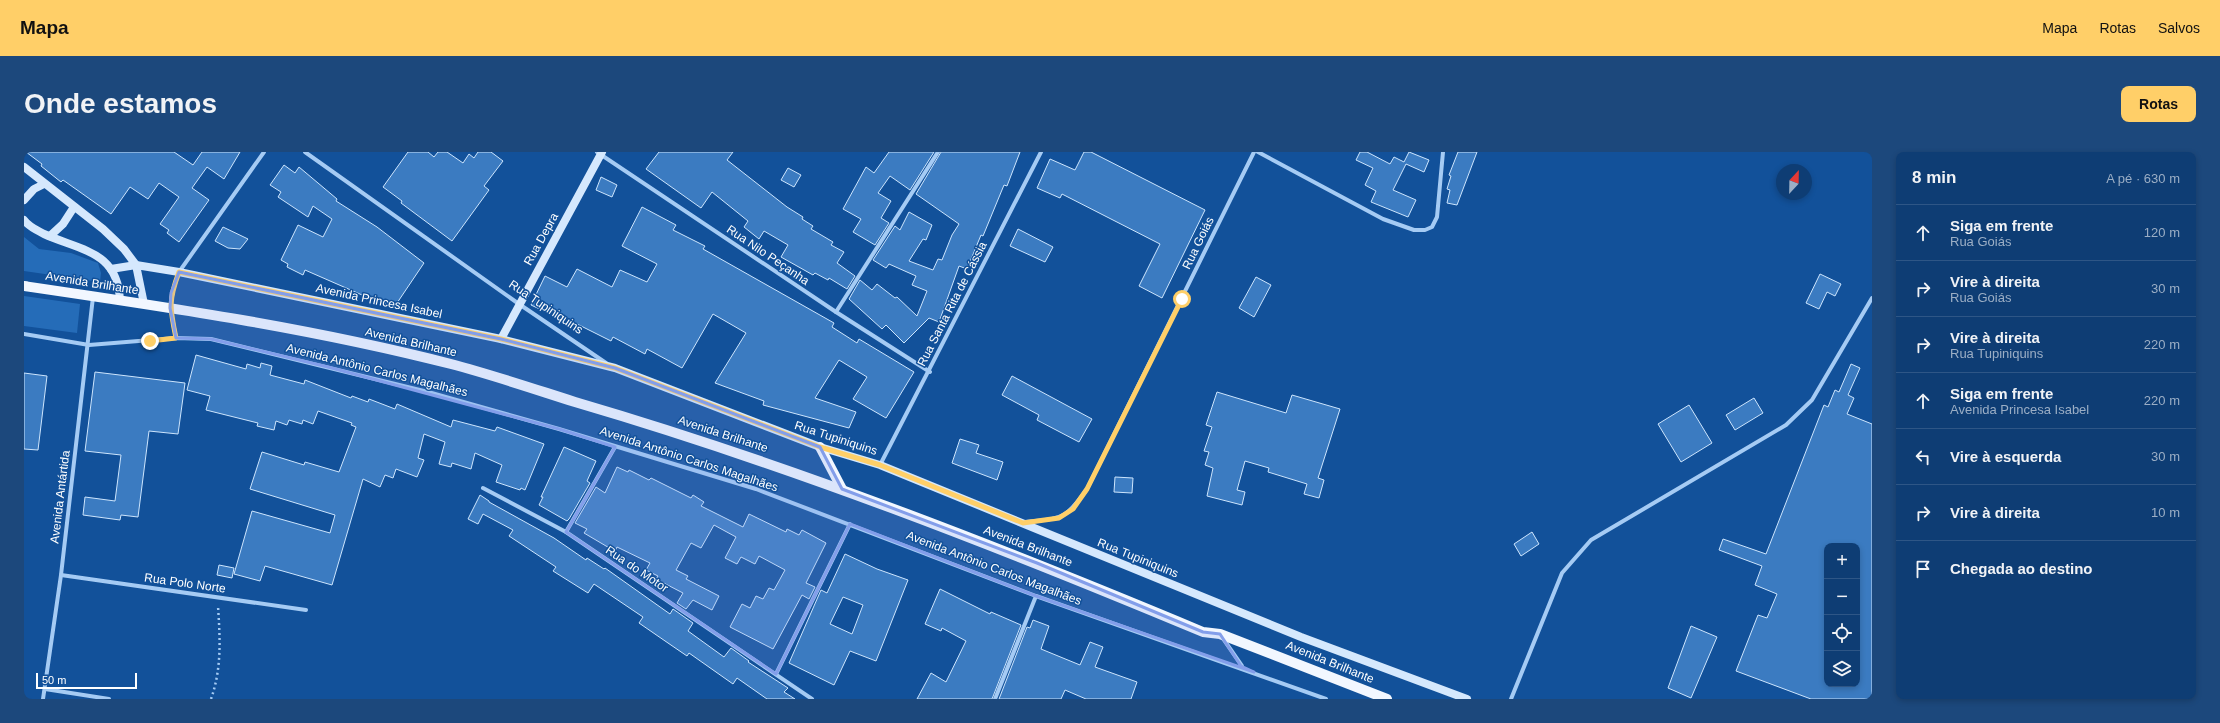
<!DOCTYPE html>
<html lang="pt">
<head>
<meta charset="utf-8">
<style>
  body { margin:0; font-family:Arial,sans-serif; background:#1c487c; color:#f1f3f6 }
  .controls { position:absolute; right:12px; bottom:12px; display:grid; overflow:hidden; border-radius:8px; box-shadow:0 2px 6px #0003 }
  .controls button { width:36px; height:36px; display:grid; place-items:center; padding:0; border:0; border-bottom:1px solid #2e5686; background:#0e3d74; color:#f1f3f6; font:20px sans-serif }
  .compass { position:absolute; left:1752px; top:12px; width:36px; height:36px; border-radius:50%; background:#0e3d74; box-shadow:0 2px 6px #0003; rotate:22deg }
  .scale { position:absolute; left:12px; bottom:10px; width:101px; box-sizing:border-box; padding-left:4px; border:2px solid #fff; border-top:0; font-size:11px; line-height:14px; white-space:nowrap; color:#fff; -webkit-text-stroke:3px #12519a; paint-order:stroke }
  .stop { position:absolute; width:12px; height:12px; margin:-9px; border:3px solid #ffcf68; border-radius:50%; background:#fff }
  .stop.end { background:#ffcf68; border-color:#fff; box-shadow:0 1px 4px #0008 }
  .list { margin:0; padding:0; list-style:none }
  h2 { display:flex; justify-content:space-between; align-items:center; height:52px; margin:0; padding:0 16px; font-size:17px }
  h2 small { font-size:13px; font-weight:400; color:#9baec5 }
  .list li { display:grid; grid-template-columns:26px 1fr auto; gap:12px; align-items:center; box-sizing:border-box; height:56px; padding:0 16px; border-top:1px solid #2e5686 }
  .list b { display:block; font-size:15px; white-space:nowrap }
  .list p { margin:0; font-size:13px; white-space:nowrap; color:#9baec5 }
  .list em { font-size:13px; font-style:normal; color:#9baec5 }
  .icon { flex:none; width:22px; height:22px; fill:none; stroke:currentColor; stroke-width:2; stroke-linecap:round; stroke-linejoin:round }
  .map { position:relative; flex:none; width:1848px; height:547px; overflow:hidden; border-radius:8px }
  header { display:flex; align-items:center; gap:24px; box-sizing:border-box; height:56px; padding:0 20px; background:#ffcf68; color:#111 }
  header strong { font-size:19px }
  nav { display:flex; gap:22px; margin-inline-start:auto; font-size:14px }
  .intro { display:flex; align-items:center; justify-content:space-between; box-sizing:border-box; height:96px; padding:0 24px }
  h1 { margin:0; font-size:28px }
  .button { padding:10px 18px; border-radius:8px; background:#ffcf68; color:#111; font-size:14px; font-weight:700 }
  main { display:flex; gap:24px; padding:0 24px }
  aside { flex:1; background:#0e3d74; border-radius:8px; box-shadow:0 2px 6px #0003 }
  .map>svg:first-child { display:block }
  .green { fill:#256cb8 }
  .building { fill:#3b7bc1; stroke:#cde5fd; fill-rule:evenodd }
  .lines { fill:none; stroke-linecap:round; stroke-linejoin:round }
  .path { stroke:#a5cbf4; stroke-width:2.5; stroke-dasharray:2 3; stroke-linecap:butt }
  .street { stroke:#a5cbf4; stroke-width:4 }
  .secondary { stroke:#d5e8fd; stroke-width:8 }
  .primary { stroke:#f2f7ff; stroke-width:10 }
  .route { stroke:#ffcf68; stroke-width:5 }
  .marked { fill:#839eea; fill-opacity:0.2; stroke:#839eea; stroke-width:3; stroke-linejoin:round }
  .labels { text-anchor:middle; stroke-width:3; stroke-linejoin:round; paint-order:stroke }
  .street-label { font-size:12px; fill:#fff; stroke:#12519a }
</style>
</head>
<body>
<header>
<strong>Mapa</strong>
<nav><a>Mapa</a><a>Rotas</a><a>Salvos</a></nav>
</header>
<div class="intro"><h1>Onde estamos</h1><a class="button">Rotas</a></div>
<main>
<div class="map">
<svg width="1848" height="547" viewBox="0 0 1848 547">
  <rect width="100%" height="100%" fill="#12519a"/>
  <g class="green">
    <polygon points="0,85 15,97 47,101 74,111 77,121 76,130 0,119"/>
    <polygon points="0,144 56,152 53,181 0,174"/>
  </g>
  <g class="building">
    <polygon points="2,0 150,0 169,13 178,0 216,0 200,27 183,15 168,36 185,48 155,90 143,81 145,78 136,72 155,45 135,31 124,47 106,35 87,62 39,28 37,30 17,14 18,12"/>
    <polygon points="384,0 404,0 410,5 414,0 423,0 439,11 445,2 450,6 454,0 467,0 479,9 460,34 465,38 428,89 377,51 378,49 359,35"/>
    <polygon points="635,0 709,0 703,8 763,55 779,65 778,67 789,74 787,77 809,90 807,93 820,100 813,111 831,124 823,137 805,126 804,128 791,121 789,123 757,105 764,93 740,79 735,87 720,75 724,69 688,40 677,56 622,17"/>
    <polygon points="865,0 910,0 886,38 866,24 854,41 867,49 857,66 865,71 851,93 829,80 837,67 819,57 842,15 850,21"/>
    <polygon points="917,0 996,0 983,34 980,33 959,84 957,83 943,117 935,114 915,170 905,166 880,191 862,173 858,177 825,147 836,128 848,138 853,132 871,146 873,145 893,164 903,139 888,133 892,124 865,112 862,116 849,108 871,74 876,78 885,60 908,73 902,88 899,87 885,109 909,118 914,107 918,108 928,83 935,72 892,42"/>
    <polygon points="1060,0 1067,0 1181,58 1138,146 1115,134 1136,92 1038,42 1036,46 1013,36 1026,7 1051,18"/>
    <polygon points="1336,0 1343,0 1366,12 1370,5 1380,10 1385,0 1405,8 1400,20 1382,12 1369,38 1392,48 1384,65 1347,50 1352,39 1341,33 1349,16 1332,8"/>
    <polygon points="1434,0 1453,0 1433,53 1423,51 1426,38 1423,37 1427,24 1425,23"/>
    <polygon points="260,13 271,21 275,15 313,47 312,49 353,75 400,111 371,154 363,149 361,153 281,118 279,123 263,115 264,112 257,108 274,73 299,85 308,67 289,54 284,65 254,45 257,40 246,33"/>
    <polygon points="764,16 777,23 770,35 757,28"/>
    <polygon points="577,25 593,33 588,45 572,38"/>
    <polygon points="618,55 652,73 649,78 681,94 679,97 810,171 808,175 833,191 835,187 890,220 862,266 829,247 843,225 815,208 791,246 832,260 825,276 739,253 740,249 691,231 722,181 689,162 658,216 623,197 621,202 589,185 587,189 553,172 552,174 507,153 521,124 543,135 553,117 588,135 596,118 623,130 633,112 598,94"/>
    <polygon points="199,75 224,87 216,97 204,96 191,89"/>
    <polygon points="994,77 1029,95 1021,110 986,94"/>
    <polygon points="1796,122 1817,132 1811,144 1803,140 1795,157 1782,151"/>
    <polygon points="1232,125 1247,133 1230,165 1215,156"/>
    <polygon points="172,203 222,217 223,212 236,216 237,211 248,214 246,223 280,232 281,228 327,246 328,244 344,250 345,247 371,257 373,252 427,275 429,268 471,279 473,275 520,292 501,338 497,336 496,338 472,330 478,313 451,301 447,317 428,311 427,315 415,312 421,290 400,282 394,306 400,308 393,325 372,317 369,326 361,323 356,335 339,327 308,433 241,414 236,429 210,422 228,359 306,381 311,363 226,337 238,300 280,313 281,310 315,320 332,275 327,273 328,271 294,259 289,272 279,268 278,272 265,268 263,273 252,269 250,278 233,274 234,271 182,258 186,244 163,238"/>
    <path d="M1827,212L1836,216L1824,243L1830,246L1823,262L1848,272V547H1787L1712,519L1734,463L1743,466L1753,442L1731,433L1738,414L1695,398L1699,387L1742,402L1800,253L1804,255L1811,238L1815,240ZM1803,394H1833V532H1803Z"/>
    <polygon points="71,220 161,231 154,282 125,279 114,365 97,363 96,368 59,363 61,345 91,349 97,303 61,299"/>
    <polygon points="0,221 23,224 14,298 0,297"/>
    <polygon points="988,224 1068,267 1055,290 1013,268 1015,263 978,243"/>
    <polygon points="1193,240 1262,261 1268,243 1316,257 1294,326 1300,328 1295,346 1280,342 1283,332 1244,320 1245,316 1221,309 1213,338 1221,340 1218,353 1183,344 1189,316 1181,313 1185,300 1180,299 1188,275 1182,273"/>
    <polygon points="1730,246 1739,261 1711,278 1702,263"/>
    <polygon points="1665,253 1688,291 1657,310 1634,272"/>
    <polygon points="936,287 955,293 952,301 979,310 973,328 928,311"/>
    <polygon points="540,295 572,309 563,329 566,331 545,367 543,369 515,353 519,345 517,345"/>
    <polygon points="593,315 604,320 605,318 625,328 627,326 667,346 669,343 680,350 677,354 719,375 725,362 762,380 763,377 775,383 778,378 802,391 782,431 791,435 785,447 778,443 749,497 706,475 718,452 726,456 732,444 739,447 745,436 750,438 761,418 735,404 731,412 717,405 713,412 701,406 712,385 690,373 677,396 667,391 652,418 664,424 662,427 695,444 688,458 669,448 662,457 653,451 659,441 632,427 634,424 622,418 626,411 593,395 591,399 582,394 560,381 563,377 551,371 572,335 581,341"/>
    <polygon points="1091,325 1109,326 1108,341 1090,340"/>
    <polygon points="456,343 465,349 465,350 530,386 562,408 563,406 580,417 581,416 646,462 649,457 669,471 664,479 700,505 707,496 725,509 724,510 764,536 760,540 771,547 743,547 713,526 709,532 665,501 663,504 644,491 615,471 619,465 570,432 564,441 529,419 532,415 485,384 489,378 459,362 454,372 444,367"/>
    <polygon points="1508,380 1515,392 1497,404 1490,392"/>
    <path d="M821,402L853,417L884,428L852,509L826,499L810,533L765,511L797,438L803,441ZM819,445L839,453L828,482L806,472Z"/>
    <polygon points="195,413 210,416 208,426 193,423"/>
    <polygon points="916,437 966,462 967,460 997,473 968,547 893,547 907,521 922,530 942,489 918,476 917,479 901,472"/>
    <polygon points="1009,468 1025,474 1017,497 1056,513 1066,490 1079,495 1071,515 1113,530 1107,547 1062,547 1041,538 1037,547 975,547 1003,475 1006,476"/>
    <polygon points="1667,474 1693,485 1667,546 1644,536"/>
  </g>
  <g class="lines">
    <path class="path" d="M187,547C198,516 196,486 194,454"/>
    <g class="street">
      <polyline points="281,0 495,152 582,211"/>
      <polyline points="573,0 812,160 906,220"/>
      <polyline points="1234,0 1359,67 1390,78 1401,78 1408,75 1413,65 1419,0"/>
      <polyline points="812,160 914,0"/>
      <polyline points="0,182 65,193 152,186 187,187 404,240 535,277 732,337 1012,444 1302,547"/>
      <path d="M152,186C146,156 144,149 155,120L240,0"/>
      <polyline points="856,313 1017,0"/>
      <polyline points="459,336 542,380 788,547"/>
      <path d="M1001,370C1037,366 1041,369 1063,337L1230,0"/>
      <polyline points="542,380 591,295"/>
      <polyline points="37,423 282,458"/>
      <polyline points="1198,485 1218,514"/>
      <polyline points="752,522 826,372"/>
      <polyline points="21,537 85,547"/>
      <polyline points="19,547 37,423 69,145"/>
      <polyline points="971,547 1012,444"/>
      <polyline points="1487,547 1538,421 1567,388 1762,273 1788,248 1848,146"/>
    </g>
    <g class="secondary">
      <polyline points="0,15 79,77 100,97 112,113 120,152"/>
      <polyline points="0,48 10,37 20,32"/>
      <path d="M0,68C5,75 13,78 20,82C58,99 94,99 96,149"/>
      <polyline points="26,84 39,72 50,55"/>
      <polyline points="87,117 112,113 155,120 477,187 591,216 796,295 856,313 1277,485 1443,547"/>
      <polyline points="477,187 578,0"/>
    </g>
    <g class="primary">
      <path d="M0,134C143,155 287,176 427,212C469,223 510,237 551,250C766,313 973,394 1179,480L1196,482L1363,547"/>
      <polyline points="796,295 818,337"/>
    </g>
  </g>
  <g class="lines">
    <path class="route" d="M126,189L152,186C146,157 144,149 155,120L477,187L591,216L796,295L856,313L999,371L1035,366L1049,357L1063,337L1158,147"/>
  </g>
  <path class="marked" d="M155,120L477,187L591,216L796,295L818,337L1013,411L1179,480L1196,482L1217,514L1230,520L1012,444L826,372L752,522L542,380L591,295L535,277L304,215L187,187L152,186L146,156L147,141Z"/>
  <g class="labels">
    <g class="street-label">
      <text transform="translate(517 87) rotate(-61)" y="4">Rua Depra</text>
      <text transform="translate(1174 91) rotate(-64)" y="4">Rua Goiás</text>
      <text transform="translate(744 103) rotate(34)" y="4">Rua Nilo Peçanha</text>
      <text transform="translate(68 131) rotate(9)" y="4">Avenida Brilhante</text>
      <text transform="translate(355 149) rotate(12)" y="4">Avenida Princesa Isabel</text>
      <text transform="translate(928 152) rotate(-63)" y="4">Rua Santa Rita de Cássia</text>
      <text transform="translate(522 155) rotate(34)" y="4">Rua Tupiniquins</text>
      <text transform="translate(387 190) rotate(13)" y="4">Avenida Brilhante</text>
      <text transform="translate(353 218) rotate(14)" y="4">Avenida Antônio Carlos Magalhães</text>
      <text transform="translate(699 282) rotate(18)" y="4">Avenida Brilhante</text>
      <text transform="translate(812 286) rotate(18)" y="4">Rua Tupiniquins</text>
      <text transform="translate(665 307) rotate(18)" y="4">Avenida Antônio Carlos Magalhães</text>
      <text transform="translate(36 345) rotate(-83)" y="4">Avenida Antártida</text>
      <text transform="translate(1004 394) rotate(21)" y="4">Avenida Brilhante</text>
      <text transform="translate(1114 406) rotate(22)" y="4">Rua Tupiniquins</text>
      <text transform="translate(970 416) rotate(21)" y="4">Avenida Antônio Carlos Magalhães</text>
      <text transform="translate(613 417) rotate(34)" y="4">Rua do Motor</text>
      <text transform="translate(161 431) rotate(8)" y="4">Rua Polo Norte</text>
      <text transform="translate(1306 510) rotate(22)" y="4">Avenida Brilhante</text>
    </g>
  </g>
</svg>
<div class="controls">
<button>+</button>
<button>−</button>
<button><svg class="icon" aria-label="locate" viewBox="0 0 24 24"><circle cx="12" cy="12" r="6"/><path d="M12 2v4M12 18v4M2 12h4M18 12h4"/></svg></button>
<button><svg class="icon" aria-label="layers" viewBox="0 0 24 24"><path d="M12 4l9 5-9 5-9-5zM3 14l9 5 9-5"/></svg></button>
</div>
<svg class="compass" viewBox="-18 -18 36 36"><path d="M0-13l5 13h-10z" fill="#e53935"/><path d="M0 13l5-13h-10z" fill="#9baec5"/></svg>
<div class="scale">50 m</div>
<div class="stop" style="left:1158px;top:147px"></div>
<div class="stop end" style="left:126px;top:189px"></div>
</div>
<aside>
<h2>8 min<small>A pé · 630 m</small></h2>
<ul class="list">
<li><svg class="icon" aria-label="ahead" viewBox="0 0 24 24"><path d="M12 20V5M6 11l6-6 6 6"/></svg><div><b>Siga em frente</b><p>Rua Goiás</p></div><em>120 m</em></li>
<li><svg class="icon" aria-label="right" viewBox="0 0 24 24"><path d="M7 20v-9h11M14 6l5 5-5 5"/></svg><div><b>Vire à direita</b><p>Rua Goiás</p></div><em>30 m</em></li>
<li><svg class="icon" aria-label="right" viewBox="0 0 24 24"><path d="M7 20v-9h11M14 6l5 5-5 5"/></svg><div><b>Vire à direita</b><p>Rua Tupiniquins</p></div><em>220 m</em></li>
<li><svg class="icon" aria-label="ahead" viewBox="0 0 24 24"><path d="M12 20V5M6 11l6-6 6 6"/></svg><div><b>Siga em frente</b><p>Avenida Princesa Isabel</p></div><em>220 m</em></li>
<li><svg class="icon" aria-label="left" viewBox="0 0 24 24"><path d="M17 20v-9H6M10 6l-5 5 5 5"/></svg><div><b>Vire à esquerda</b></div><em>30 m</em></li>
<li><svg class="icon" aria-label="right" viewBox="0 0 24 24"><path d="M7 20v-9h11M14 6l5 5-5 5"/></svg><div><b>Vire à direita</b></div><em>10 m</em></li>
<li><svg class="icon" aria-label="arrive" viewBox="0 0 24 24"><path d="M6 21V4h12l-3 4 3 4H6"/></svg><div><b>Chegada ao destino</b></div></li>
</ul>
</aside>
</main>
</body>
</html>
